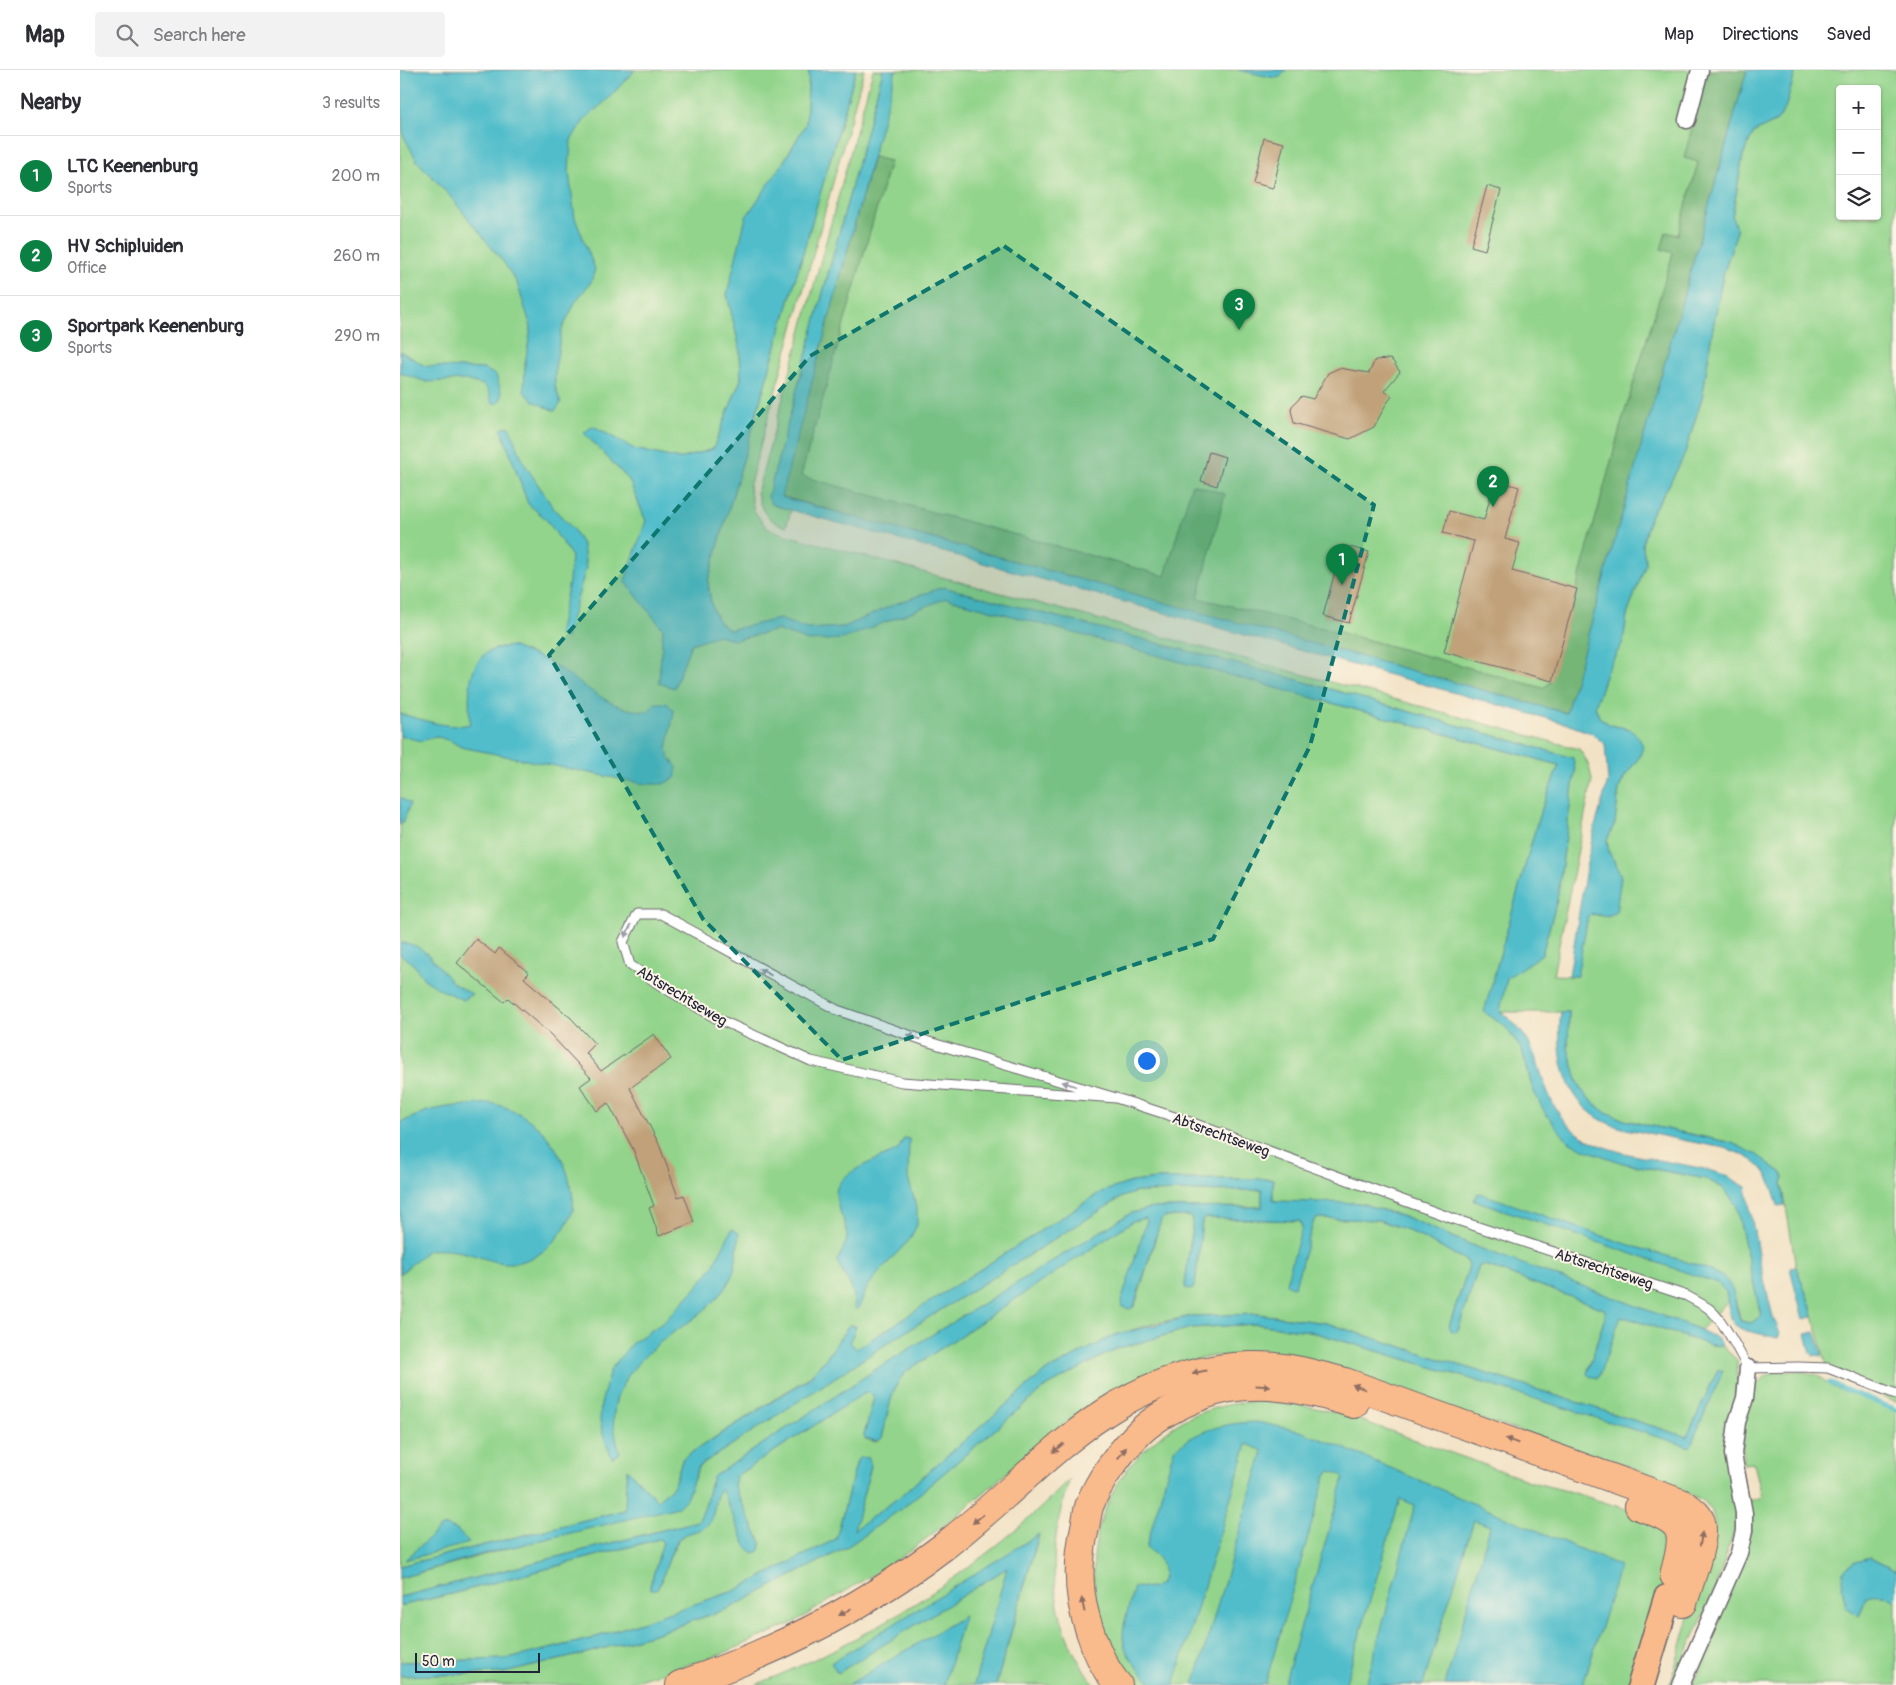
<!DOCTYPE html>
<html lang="en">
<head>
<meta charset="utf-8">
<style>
  body { margin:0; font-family:Pangolin,sans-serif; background:#f2f2f3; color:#2b2b33 }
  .controls { position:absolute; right:15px; top:15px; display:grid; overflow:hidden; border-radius:5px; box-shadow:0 1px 4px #0004 }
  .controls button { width:45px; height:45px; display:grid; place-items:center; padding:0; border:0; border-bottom:1px solid #e1e1e2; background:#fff; color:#2b2b33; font:25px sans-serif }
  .scale { position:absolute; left:15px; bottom:12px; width:125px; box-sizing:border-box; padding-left:5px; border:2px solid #22223b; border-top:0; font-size:14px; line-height:18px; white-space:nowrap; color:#22223b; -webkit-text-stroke:4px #fcf5e5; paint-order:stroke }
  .you { position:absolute; left:746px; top:990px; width:18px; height:18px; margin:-12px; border:4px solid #fff; border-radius:50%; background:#1a73e8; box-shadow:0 0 0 8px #1a73e833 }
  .badge { display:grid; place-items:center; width:32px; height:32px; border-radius:50%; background:#0b8043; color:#fff; font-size:16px; font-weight:700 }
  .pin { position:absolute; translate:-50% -41px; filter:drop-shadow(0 1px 2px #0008) }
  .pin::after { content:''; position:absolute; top:26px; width:18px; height:15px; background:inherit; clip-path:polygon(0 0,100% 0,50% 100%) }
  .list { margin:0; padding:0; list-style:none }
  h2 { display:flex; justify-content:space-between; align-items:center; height:65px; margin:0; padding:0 20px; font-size:21px }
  h2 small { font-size:16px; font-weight:400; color:#7c7c81 }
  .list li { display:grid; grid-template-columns:32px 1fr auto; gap:15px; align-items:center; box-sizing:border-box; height:80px; padding:0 20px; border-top:1px solid #e1e1e2 }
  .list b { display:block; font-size:19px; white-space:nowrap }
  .list p { margin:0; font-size:16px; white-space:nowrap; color:#7c7c81 }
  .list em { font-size:16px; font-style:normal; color:#7c7c81 }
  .icon { flex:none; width:28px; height:28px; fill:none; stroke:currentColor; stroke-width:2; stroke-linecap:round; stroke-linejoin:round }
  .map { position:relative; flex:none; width:1496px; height:1615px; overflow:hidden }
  header { display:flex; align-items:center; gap:30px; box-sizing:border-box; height:70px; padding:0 25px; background:#fff; border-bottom:1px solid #e1e1e2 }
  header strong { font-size:24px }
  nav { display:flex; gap:28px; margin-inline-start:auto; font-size:18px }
  .search { width:350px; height:45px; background:#f2f2f3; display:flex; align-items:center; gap:12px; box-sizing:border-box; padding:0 18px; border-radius:5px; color:#7c7c81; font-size:19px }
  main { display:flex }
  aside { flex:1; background:#fff }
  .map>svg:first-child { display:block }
  .green { fill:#92d48b; stroke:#5a7b63; fill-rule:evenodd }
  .forest { fill:#75b677; stroke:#4c6c59 }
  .water { fill:#51bdcb; stroke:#3a7083 }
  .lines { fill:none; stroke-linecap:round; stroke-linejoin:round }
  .stream { stroke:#51bdcb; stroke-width:5 }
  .building { fill:#c0a179 }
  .service-casing { stroke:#6b656b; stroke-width:11 }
  .minor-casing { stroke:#6b656b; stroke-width:19 }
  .primary-casing { stroke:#6b656b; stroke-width:29 }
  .motorway-casing { stroke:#6b656b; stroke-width:30 }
  .service { stroke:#fff; stroke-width:9 }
  .minor { stroke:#fff; stroke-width:16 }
  .primary { stroke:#fabb8c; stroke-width:26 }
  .motorway { stroke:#fabb8c; stroke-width:28 }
  .oneway { fill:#9c9ca7 }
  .oneway2 { fill:#8e6e64 }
  .marked { fill:#0f766e; fill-opacity:0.2; stroke:#0f766e; stroke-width:4; stroke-dasharray:10 6; stroke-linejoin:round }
  .labels { text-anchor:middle; stroke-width:4; stroke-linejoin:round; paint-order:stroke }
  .street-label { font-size:15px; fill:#22223b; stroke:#fcf5e5 }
</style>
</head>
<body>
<header>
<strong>Map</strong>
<div class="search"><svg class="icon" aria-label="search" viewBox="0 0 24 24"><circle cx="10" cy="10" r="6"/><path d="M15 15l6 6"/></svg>Search here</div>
<nav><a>Map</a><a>Directions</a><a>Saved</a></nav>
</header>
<main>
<aside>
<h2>Nearby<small>3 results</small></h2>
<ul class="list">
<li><span class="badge">1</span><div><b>LTC Keenenburg</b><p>Sports</p></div><em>200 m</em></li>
<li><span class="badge">2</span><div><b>HV Schipluiden</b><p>Office</p></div><em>260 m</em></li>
<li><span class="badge">3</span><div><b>Sportpark Keenenburg</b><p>Sports</p></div><em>290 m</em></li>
</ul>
</aside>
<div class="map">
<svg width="1496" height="1615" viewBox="0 0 1496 1615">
  <rect width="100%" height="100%" fill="#fcf5e5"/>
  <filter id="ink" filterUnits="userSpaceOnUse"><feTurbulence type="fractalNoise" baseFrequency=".02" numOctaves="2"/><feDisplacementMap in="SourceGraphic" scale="10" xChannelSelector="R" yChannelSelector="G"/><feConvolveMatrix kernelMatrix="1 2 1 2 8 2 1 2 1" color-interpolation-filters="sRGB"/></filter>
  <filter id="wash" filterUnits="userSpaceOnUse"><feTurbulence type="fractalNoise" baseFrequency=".0096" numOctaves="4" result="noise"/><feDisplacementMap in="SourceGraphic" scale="20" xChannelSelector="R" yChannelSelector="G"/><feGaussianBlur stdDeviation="1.12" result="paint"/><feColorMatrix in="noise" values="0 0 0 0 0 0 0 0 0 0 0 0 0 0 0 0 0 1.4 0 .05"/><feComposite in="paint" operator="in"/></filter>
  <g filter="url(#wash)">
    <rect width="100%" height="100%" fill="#f2e2c5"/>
    <g class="green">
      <path d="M0,0H409L406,54L381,96L327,224L340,280L341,309L313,379L279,389L234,379L193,356L185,363L229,410L246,451L225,511L263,559L259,613L274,618L291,574L318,565L335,570L377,560L408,571L486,552L546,528L1159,695L1139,746L1095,904L1142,884L1157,830L1175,701L1173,688L887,607L543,517L495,534L444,557L407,559L379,549L330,560C312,553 310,528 308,511L456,0H464L349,417L354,441L367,458L386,465L1179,679C1187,689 1190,698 1192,710L1153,905L1176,906L1188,846L1191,844L1209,847L1217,829L1221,807L1216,794L1209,783L1207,770L1215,753L1219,718L1225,706L1240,686L1230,659L1210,655L1199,647L1195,636L1207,600L1223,572L1227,545L1246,493L1242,474L1251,444L1269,415L1284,386L1303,324L1311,268L1323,205L1337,161L1332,147L1343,85L1354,62L1377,51L1385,39L1396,0H1496V1332L1429,1304L1410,1234L1396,1197L1382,1113L1384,1108L1382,1103L1332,1073L1224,1050L1202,1040L1185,1025L1177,1010L1168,978L1169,942H1086L1105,956L1122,980L1133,1020L1167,1070L1223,1093L1306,1109L1323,1118L1336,1135L1361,1246L1351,1253L1341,1252L1334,1225L1300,1260L1074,1176L1008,1148L960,1133L873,1131V1109H756L732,1112L701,1122L455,1280L449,1272L456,1256L449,1255L428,1286L409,1307L283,1388L273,1417L257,1430L227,1399L225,1440L0,1496ZM1440,19H1477V146H1440Z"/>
      <path d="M473,0H483L368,427L376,436L391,440L386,457C366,450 362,442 357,423Z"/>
      <polygon points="492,0 1334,0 1325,22 1143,635 374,433"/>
      <path d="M862,1120V1137L753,1138L731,1143L481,1296L314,1406C306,1420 308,1437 298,1451L0,1527V1508L286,1429L299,1396L494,1269L722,1127L736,1122Z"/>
      <path d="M789,1146L793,1149L785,1215H795L802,1151L805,1148L900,1151L902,1157L895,1215L914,1150L918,1148L978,1150L1007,1160L1067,1191L1069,1196L1049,1256L1050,1260L1056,1262L1058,1260L1079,1196L1084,1195L1204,1239L1206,1244L1187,1304L1219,1248L1222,1246L1310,1275L1322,1276L1337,1290L1338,1328L1326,1371L1336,1440L1334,1462L1315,1520L1272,1615H1270L1315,1454L1312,1441L1304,1431L1237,1399L1116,1360L863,1285L813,1286L771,1296L713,1320L664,1354L554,1448L500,1488L393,1553L322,1584L223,1615H0V1606L104,1603L187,1583L257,1563L330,1538L447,1477L505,1436L644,1318L716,1279L791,1258L856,1254L909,1261L1055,1304L1290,1376L1318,1299L1287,1367L926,1253L858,1244L792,1246L756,1253L715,1265L643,1303L498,1428L453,1461L471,1396L457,1391L436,1469L334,1521L190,1569L108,1589L0,1592V1536L55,1523L259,1469L263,1472L250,1516H259C265,1502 273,1471 285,1464C294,1460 303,1461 309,1452C316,1443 313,1429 320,1419L322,1420L347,1478L358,1482L360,1480L361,1473L334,1416L336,1406L466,1322H469L474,1327L464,1366L465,1369L476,1372L482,1367C488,1346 490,1316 507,1301L733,1151L745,1148L747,1150L732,1238L735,1236L761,1150L764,1147Z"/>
      <path d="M1400,1301L1418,1305L1430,1316L1496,1341V1501L1470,1488L1459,1546L1466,1528C1479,1522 1485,1524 1496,1532V1615H1293L1313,1574L1320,1546L1349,1466L1352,1450L1349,1431L1362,1427L1354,1393L1343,1394C1341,1372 1344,1324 1362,1309C1372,1300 1387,1302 1400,1301Z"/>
      <path d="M860,1331L898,1334L943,1344L1135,1413L1171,1422L1226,1439L1261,1460L1266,1467L1269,1477V1504L1235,1615H738C671,1542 681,1429 758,1368C770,1359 783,1349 797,1344C817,1336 839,1332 860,1331Z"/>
      <path d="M670,1409C645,1479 647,1555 695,1615H596L639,1465L431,1593L438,1603L608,1497L574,1615H544L563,1547L448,1615H355C449,1578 544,1522 620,1456C638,1441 654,1425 670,1409Z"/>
    </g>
    <polygon class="forest" points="1307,0 1347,0 1167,643 1116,631 380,426 473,87 490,91 401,406 765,506 792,414 825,424 798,528 947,564 1143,618 1151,612 1222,351 1273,183 1261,179 1266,162 1278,165 1298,92 1284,88"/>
    <g class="water">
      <polygon points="0,0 235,0 207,30 185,49 171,70 169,102 175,148 195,199 191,212 176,231 162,259 155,298 155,316 161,333 155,341 135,332 124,322 125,294 131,257 117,213 104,193 49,125 17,91 3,65"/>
      <path d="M409,0H456L308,511C310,528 312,553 330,560L379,549L407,559L444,557L495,534L543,517L887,607L1173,688L1175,701L1157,830L1142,884L1107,908L1100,941C1112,951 1123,961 1130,975C1145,1006 1147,1042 1179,1064C1214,1089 1280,1090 1322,1104C1330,1107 1338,1113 1346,1117L1359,1189L1373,1247L1380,1263L1378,1268L1343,1260L1335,1255L1330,1248L1326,1222L1317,1213L1074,1130L1078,1123L1088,1126C1138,1143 1188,1162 1239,1178C1259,1184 1312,1197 1325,1209C1337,1220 1334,1238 1341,1251L1351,1253L1361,1246L1336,1135L1323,1118L1306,1109L1223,1093L1183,1079L1167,1070L1145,1043L1133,1020L1122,980L1105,956L1084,942L1139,746L1159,695L546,528L443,569L408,571L377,560L335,570L318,565L291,574L274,618L259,613L263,559L225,511L246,451L229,410L184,363L193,356L234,379L279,389L313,379L341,309L340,280L327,224L346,147L381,96L406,54Z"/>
      <path d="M483,0H496L381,427L1166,643L1347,0H1396L1385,39L1377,51L1354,62L1343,85L1332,147L1337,161L1323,205L1311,268L1303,324L1284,386L1269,415L1251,444L1242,474L1246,493L1227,545L1223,572L1207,600L1195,636L1199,647L1210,655L1230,659L1238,667L1243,676L1240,686L1225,706L1219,718L1215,753L1207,770L1209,783L1216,794L1221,807L1216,842C1203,850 1197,841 1188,846L1177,906H1169L1186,798L1194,760L1208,711L1205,674L1191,663L1164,653L376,436L371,434L368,427Z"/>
      <polygon points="838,0 886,0 880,7 875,8"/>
      <polygon points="0,281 25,296 84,299 96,305 102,325 99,333 92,333 88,320 83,315 65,310 27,312 0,303"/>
      <polygon points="109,356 124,393 154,439 173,459 183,476 186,498 166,568 158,565 169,512 171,485 146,449 128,434 101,359"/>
      <path d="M111,576C122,581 133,584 143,589C177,606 209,644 249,641L255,633H267L274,641L267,679L269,687L277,697L275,708L263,714H245L61,677L51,671L35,666L22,671L0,666V644C24,649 46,660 70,654C69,632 65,591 92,580C97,578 105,577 111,576Z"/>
      <polygon points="0,727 10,734 3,753 0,755"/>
      <path d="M0,873C25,872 36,896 52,912C58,917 66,921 72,924L63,930L39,919L24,909L14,895L0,884Z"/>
      <path d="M1161,942H1169L1168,978L1177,1010L1185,1025L1202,1040L1224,1050L1332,1073L1357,1085L1382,1103L1384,1108L1382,1113L1385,1135L1378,1136C1368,1099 1362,1091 1325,1078C1301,1074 1277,1069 1253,1064C1235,1061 1214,1058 1198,1048C1162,1025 1156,981 1161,942Z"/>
      <path d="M88,1033C128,1038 162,1074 170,1113C172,1121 174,1131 173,1139C171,1147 167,1153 163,1160C155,1172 143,1184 129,1189C102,1199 88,1188 62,1182C52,1180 39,1179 28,1180L0,1204V1053L27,1041L48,1037Z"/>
      <path d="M504,1068L509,1069L508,1108L517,1138V1155L510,1169L482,1199L468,1216L458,1239L454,1238C458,1220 443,1207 437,1191C440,1184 447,1174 447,1166C447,1148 427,1127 441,1111C453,1097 482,1088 498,1080Z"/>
      <path d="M756,1109H873V1131L960,1133L1008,1148L1074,1176L1296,1258L1317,1268L1322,1276L1310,1275L1221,1246L1199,1306L1198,1308L1189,1306L1187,1304L1206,1244L1204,1239L1084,1195L1079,1196L1058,1260L1056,1262L1050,1260L1049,1257L1069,1196L1067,1191L1007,1160L979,1150L918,1148L914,1150L895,1216L893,1217L887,1215L886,1213L902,1157L900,1151L805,1148L802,1151L795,1215L792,1220L785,1218V1215L793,1149L789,1146L764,1147L761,1150L734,1236L730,1239L722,1237L721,1232L747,1150L745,1148L733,1151L507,1301C490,1316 488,1346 482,1368C477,1373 472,1370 465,1368L464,1366L474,1327L469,1322H466L336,1406L334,1416L361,1473C361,1479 360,1482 354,1483L347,1478L322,1421L320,1419C313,1429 316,1443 309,1453C302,1463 288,1460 279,1469C268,1483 266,1504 257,1519H251L250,1516L263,1472L259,1469L55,1523L0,1536V1527L298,1451C308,1437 306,1420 314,1406L481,1296L731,1143L753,1138L862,1137V1120L736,1122L722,1127L494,1269L299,1396L286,1429L278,1437L76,1486L0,1508V1496L225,1440L227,1399L257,1430L273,1417L283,1388L409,1308L428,1286L449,1255L456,1256L450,1272L456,1279L701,1122L732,1112Z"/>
      <path d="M332,1159L339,1163C337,1177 337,1195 331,1208C321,1229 299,1245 280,1258C252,1276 217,1307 214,1342C212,1355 217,1371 220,1383L212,1388L203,1365L200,1351L201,1334L210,1300L232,1273L264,1252L296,1218L312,1198Z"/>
      <polygon points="1396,1197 1410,1234 1413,1247 1403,1249 1390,1198"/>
      <polygon points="858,1244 926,1253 1287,1367 1318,1299 1323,1301 1290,1377 1055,1304 909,1261 856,1254 791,1258 716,1279 644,1318 505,1436 447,1477 330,1538 257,1563 187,1583 104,1603 0,1606 0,1592 108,1589 190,1569 334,1521 436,1469 457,1391 460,1387 469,1388 471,1396 454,1460 498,1428 643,1303 715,1265 792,1246"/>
      <polygon points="1415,1262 1422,1283 1422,1286 1413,1285 1411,1283 1406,1264"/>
      <path d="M857,1352L900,1361L946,1379L1220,1496L1183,1615H1045L1090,1456L1074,1450L1023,1615H966L1015,1435L1000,1429L945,1615H884L944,1408L940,1404L930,1401L926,1405L865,1615H794L863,1381L847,1374L774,1615H754C713,1574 720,1570 734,1517L753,1518L761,1513C767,1496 760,1487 746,1478L774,1379C801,1359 824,1353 857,1352Z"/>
      <polygon points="47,1456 57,1460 69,1473 5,1490 41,1457"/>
      <polygon points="639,1464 596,1615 574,1615 607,1498 438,1603 431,1593"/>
      <path d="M1470,1488L1496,1501V1532C1485,1524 1479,1522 1466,1528L1459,1546L1446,1537L1442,1518L1444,1500L1455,1492Z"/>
      <polygon points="564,1546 544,1615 448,1615"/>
    </g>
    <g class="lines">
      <polyline class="stream" points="1429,1313 1496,1340"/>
    </g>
    <g id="blocks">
      <g class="building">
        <polygon points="864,68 884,73 873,118 853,113"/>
        <polygon points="1087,116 1101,120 1085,180 1071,176"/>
        <polygon points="989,289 992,290 1000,302 984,321 992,326 985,336 974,357 950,369 894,353 891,340 892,336 902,326 913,329 928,303 939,298 969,303 975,290"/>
        <polygon points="809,382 825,387 817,416 801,411"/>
        <polygon points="1095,410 1119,417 1105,469 1120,473 1112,501 1177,519 1152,611 1044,582 1074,471 1043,463 1049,441 1084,450"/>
        <polygon points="942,475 969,482 949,553 923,546"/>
        <polygon points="76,869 95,884 99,878 129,903 124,908 171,948 195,974 186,983 201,1001 254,964 271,989 230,1018 259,1074 278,1127 284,1125 294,1152 259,1166 249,1138 254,1136 233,1079 208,1033 197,1041 180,1016 191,1008 150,964 108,928 104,932 57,893"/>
      </g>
    </g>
  </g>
  <g filter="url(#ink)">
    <use href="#blocks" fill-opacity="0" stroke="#6b656b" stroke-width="1"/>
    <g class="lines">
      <defs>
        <path id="service" d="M716,1028L502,1012L411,991L316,948L266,919L230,895L223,872L237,844H261L437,940L529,972L716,1028L790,1052L1054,1149L1287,1226C1294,1230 1302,1234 1308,1238C1323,1249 1339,1282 1348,1298L1398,1297L1428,1298L1496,1324"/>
        <g id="minor">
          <polyline points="1287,50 1300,0"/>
          <polyline points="1281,1615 1339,1483 1344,1461 1344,1443 1333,1384 1337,1352 1345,1328 1348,1298"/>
        </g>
        <polyline id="primary" points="1241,1615 1267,1528"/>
        <g id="motorway">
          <path d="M1239,1436C1285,1452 1287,1459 1274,1505"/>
          <path d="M280,1615C376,1582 462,1539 543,1477C645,1399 710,1300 851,1296C883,1295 915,1304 945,1312L1281,1433C1289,1438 1297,1442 1301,1452C1307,1467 1288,1516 1283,1533"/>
          <path d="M718,1615C705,1600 696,1580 690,1561C677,1526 677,1493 685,1457C687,1449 687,1441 690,1434C699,1411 717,1386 734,1368C751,1349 778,1335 801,1326C849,1307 907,1318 954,1334"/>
        </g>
      </defs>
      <use href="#service" class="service-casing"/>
      <use href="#minor" class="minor-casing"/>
      <use href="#primary" class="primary-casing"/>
      <use href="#motorway" class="motorway-casing"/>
      <use href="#service" class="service"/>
      <use href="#minor" class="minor"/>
      <use href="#primary" class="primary"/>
      <use href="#motorway" class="motorway"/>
    </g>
    <defs><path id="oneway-solid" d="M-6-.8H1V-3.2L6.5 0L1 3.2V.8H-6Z" transform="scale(1.25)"/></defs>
    <g class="oneway">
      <use href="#oneway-solid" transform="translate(228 861) rotate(117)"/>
      <use href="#oneway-solid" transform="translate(365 902) rotate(-152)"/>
      <use href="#oneway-solid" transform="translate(514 967) rotate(-161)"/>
      <use href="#oneway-solid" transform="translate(669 1014) rotate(-163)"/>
    </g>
    <g class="oneway2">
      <use href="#oneway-solid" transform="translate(799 1302) rotate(169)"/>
      <use href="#oneway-solid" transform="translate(863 1316) rotate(4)"/>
      <use href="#oneway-solid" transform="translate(959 1317) rotate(-160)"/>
      <use href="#oneway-solid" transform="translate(1112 1371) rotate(-160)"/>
      <use href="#oneway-solid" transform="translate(658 1378) rotate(141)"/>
      <use href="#oneway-solid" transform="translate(722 1383) rotate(-52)"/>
      <use href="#oneway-solid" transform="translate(578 1449) rotate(140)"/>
      <use href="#oneway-solid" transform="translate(1301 1469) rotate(-81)"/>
      <use href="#oneway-solid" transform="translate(683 1535) rotate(-102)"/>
      <use href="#oneway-solid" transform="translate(445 1542) rotate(150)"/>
    </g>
  </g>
  <path class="marked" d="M604,176L974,435L910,676L813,869L442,990L303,849L149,585L410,286Z"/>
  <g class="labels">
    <g class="street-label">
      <text transform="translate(282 926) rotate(31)" y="5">Abtsrechtseweg</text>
      <text transform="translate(821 1065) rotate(20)" y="5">Abtsrechtseweg</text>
      <text transform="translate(1204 1199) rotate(18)" y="5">Abtsrechtseweg</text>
    </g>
  </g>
</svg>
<div class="controls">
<button>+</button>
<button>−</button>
<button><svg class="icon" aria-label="layers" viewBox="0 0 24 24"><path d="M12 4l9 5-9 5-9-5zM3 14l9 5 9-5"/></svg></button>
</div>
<div class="scale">50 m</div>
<div class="you"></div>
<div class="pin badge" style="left:942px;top:515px">1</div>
<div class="pin badge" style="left:1093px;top:437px">2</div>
<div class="pin badge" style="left:839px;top:260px">3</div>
</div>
</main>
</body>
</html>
